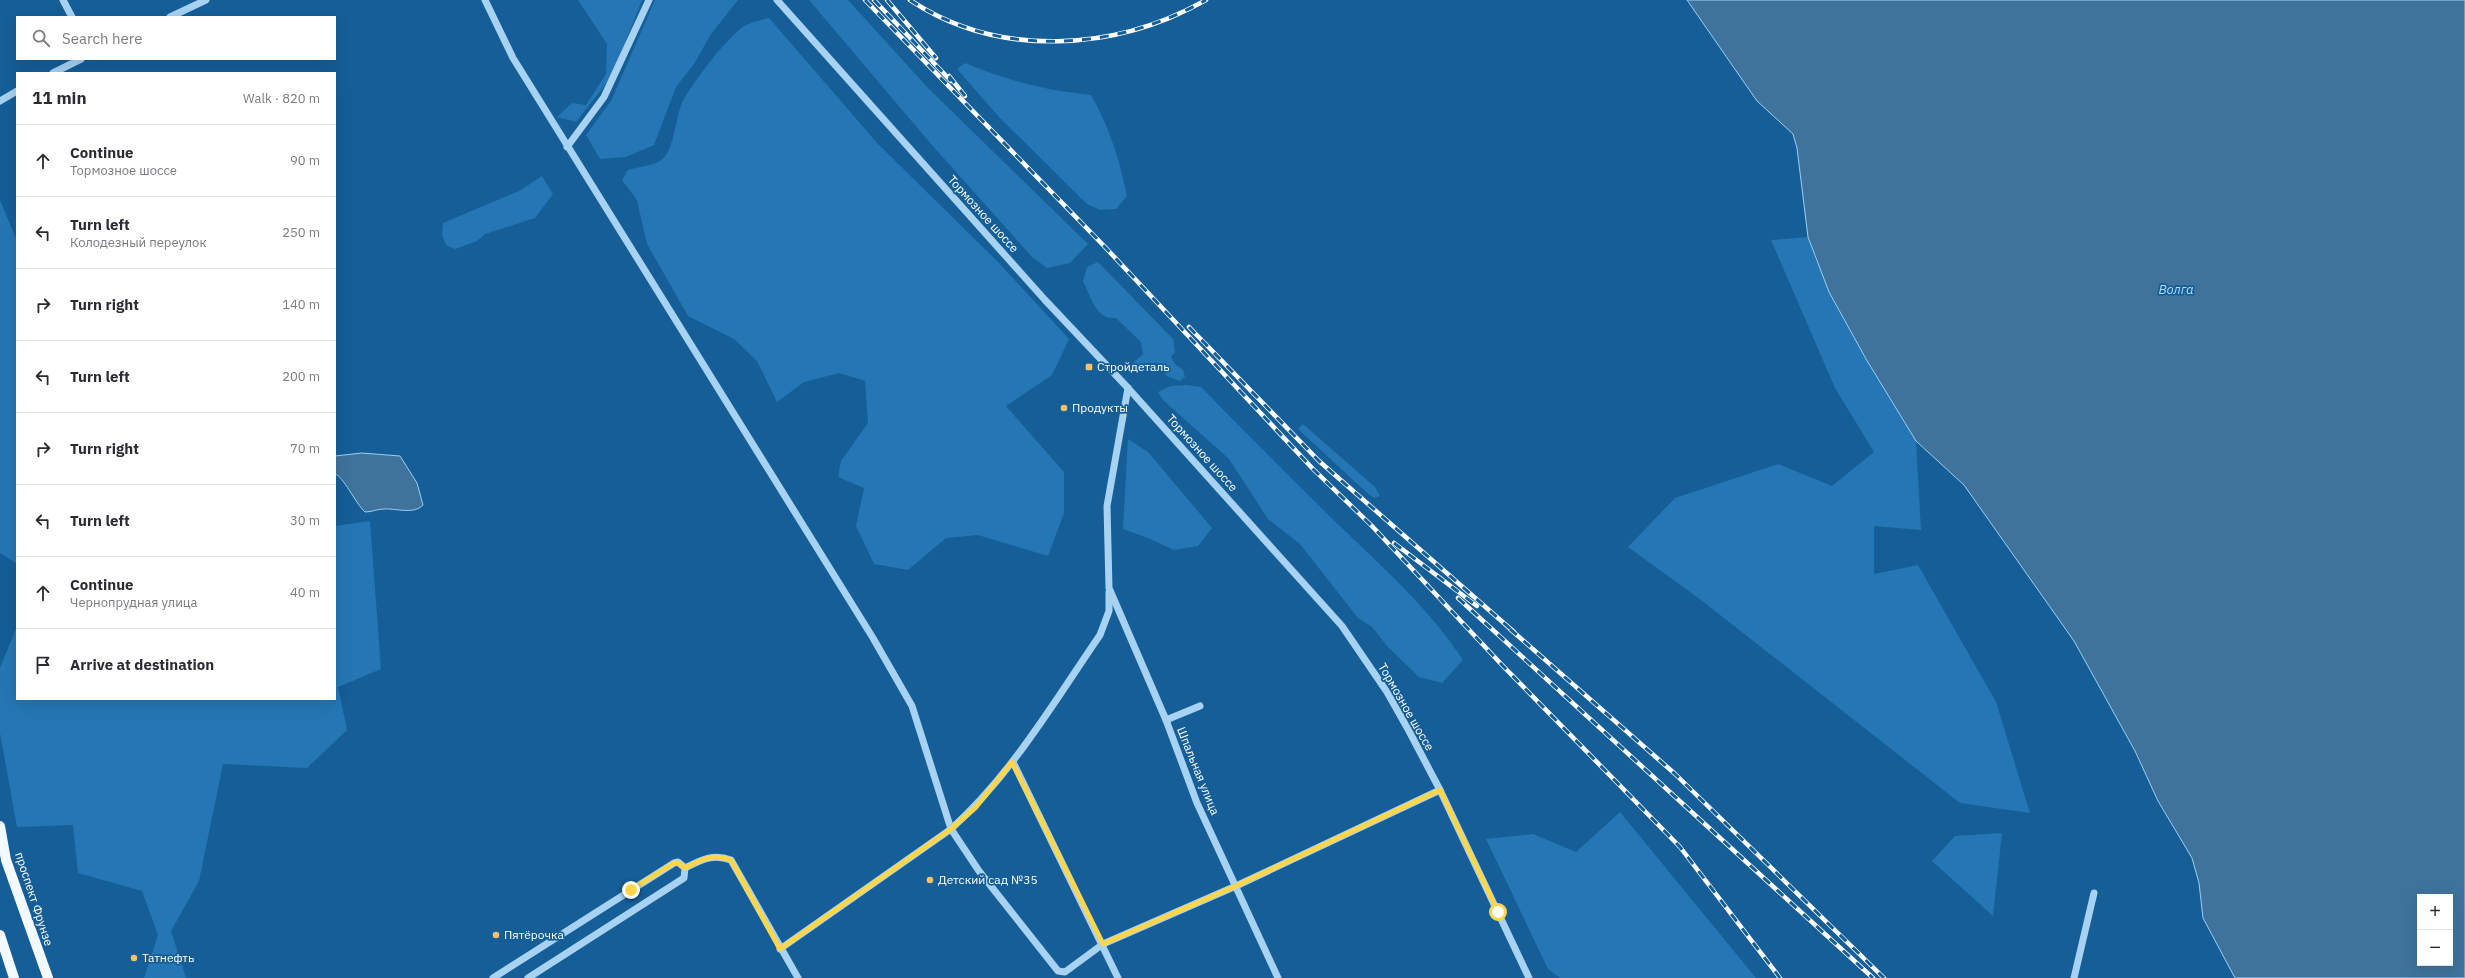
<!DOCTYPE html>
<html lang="en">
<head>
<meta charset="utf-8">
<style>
  body { margin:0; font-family:"IBM Plex Sans",sans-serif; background:#f2f2f3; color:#2b2b33 }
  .controls { position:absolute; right:12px; bottom:12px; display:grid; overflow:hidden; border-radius:0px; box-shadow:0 4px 16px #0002 }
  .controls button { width:36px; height:36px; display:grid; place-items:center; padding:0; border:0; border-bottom:1px solid #e1e1e2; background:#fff; color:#2b2b33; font:20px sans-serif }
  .stop { position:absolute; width:12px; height:12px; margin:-9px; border:3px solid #ffd54a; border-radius:50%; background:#fff }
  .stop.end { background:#ffd54a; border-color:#fff; box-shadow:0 1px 4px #0008 }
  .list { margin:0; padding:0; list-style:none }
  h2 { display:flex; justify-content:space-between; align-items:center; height:52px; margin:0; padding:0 16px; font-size:17px }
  h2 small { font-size:13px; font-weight:400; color:#7c7c81 }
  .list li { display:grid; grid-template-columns:26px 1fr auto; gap:12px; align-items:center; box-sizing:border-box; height:72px; padding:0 16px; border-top:1px solid #e1e1e2 }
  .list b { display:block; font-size:15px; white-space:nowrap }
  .list p { margin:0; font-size:13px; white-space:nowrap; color:#7c7c81 }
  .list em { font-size:13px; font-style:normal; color:#7c7c81 }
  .icon { flex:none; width:22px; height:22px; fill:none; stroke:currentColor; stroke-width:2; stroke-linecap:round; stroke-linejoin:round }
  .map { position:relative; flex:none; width:2465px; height:978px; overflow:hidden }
  .search { position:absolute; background:#fff; box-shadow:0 4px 16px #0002; left:16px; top:16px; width:320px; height:44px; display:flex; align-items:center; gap:10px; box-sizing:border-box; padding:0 14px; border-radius:0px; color:#7c7c81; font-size:15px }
  .panel { position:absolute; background:#fff; box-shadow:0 4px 16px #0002; left:16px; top:72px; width:320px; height:628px; border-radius:0px }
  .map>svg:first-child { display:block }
  .green { fill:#2477b4 }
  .water { fill:#3f739c; stroke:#99cff5; fill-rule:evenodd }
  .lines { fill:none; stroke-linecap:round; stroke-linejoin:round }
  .minor { stroke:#a7d2f2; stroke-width:7 }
  .major { stroke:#f2f9ff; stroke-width:10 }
  .rail-casing { stroke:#fff; stroke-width:4.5 }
  .rail { stroke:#155e98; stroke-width:3; stroke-dasharray:9; stroke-linecap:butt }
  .route { stroke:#ffd54a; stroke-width:5 }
  .poi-dot { fill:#ffc168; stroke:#155e98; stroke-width:1.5 }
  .labels { text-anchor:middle; stroke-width:3.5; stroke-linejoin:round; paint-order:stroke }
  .street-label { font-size:12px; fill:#fff; stroke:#155e98 }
  .poi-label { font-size:12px; fill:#fff; stroke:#155e98; text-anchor:start }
  .water-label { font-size:13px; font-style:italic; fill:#b4dcf9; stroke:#155e98 }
</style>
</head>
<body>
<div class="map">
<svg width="2465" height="978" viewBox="0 0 2465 978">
  <rect width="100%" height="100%" fill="#155e98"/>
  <g class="green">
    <polygon points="578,0 642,0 612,76 576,122 557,117 572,103 586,105 606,74 607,44"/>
    <polygon points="655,0 738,0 711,34 694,64 676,87 654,145 626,157 600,159 586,135 611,101"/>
    <polygon points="809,0 848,0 928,88 1088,244 1070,263 1047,268 1032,257 931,144"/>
    <path d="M769,18L878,144L997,261L1069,339L1052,375L1006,406L1064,472V513L1048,556L978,535L946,538L908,570L874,564L856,526L864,488L838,477L841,461L868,423L865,381L839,373L804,382L777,402L757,361L734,339L688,316L647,244L637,200L622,180L628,170C637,167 652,166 660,161C674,153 675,119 682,103C690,86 730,33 746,25C753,22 762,20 769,18Z"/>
    <path d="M965,63C1009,81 1043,90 1091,95C1110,129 1119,158 1127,196L1116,209L1100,210L1087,204L999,117L957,69Z"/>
    <polygon points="542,176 553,194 535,218 485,234 477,241 455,249 446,245 442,235 443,223 519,191"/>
    <polygon points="0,200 17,241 17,564 0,553"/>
    <polygon points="1808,237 1815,258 1866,359 1916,441 1921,530 1874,526 1874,574 1918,565 1996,702 2030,813 1960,803 1701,600 1628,547 1675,498 1778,464 1832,486 1874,452 1835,388 1771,240"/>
    <path d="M1098,262L1173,339L1175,352L1171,357L1175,364L1183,370L1185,377L1180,381L1167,376L1158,363H1149L1139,371L1133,370V363L1143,354L1141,342L1116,318C1096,320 1091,297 1083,281L1087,267Z"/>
    <path d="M1187,385L1201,387C1249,436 1296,484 1345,531C1387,571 1431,611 1463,660L1442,683L1419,677L1388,647L1372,627L1358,618L1300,544L1268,519L1229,459L1163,400L1158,392L1171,386Z"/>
    <polygon points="1303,424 1375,487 1380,496 1374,498 1366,492 1298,429"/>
    <polygon points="1128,439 1148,452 1212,528 1198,546 1174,550 1148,538 1123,529"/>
    <polygon points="370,521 381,669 338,687 347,730 307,768 223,764 199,881 171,931 186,978 144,978 158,935 142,891 78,873 73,825 17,827 0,733 0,668 17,626 17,699 335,699 335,526"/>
    <polygon points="1620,812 1756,978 1560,978 1548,969 1486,839 1533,834 1576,852"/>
    <polygon points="2002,833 1993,916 1932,861 1955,836"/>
  </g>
  <g class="water">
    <path d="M1687,0H2465V978H2235L2203,918L2199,883L2192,858L2158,801L2135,751L2074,641L1964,485L1916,441L1866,359L1829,292L1808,237L1797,148L1793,134L1757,101ZM2420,897H2450V963H2420Z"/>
    <path d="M362,453L400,456L417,483L423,505C414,515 395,508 384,509C377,509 372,512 365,512C356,504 343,476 335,474V456Z"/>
  </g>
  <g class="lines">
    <g class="minor">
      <polyline points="63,0 72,17"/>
      <polyline points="485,0 513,58 873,638 912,706 951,829 979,871 1058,971 1065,972 1103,944 1236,886 1440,790"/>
      <polyline points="777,0 1045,300 1128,388 1342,626 1387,692 1409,731 1440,790 1529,978"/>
      <polyline points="170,17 206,0"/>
      <polyline points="53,73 81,59"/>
      <polyline points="0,101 17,91"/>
      <polyline points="567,147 604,97 649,0"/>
      <polyline points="1128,388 1107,506 1109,588 1166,720 1197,803 1278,978"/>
      <polyline points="1166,720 1200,706"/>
      <polyline points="1013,762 1118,978"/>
      <path d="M685,868C701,860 713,853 731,860L798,978"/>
      <path d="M780,949L951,829C1012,774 1054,702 1100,635L1109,611V592"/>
      <polyline points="493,978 674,863 678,862 685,868 684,878 528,978"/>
      <polyline points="2074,978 2094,893"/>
    </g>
    <g class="major">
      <polyline points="0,826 6,860 48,978"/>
      <polyline points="0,935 14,978"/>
    </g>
    <defs>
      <g id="rail">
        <polyline points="865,0 1105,247 1313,469 1371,525 1502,665 1680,847 1780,978"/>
        <polyline points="874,0 951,81"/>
        <polyline points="887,0 936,58"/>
        <path d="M910,0C999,59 1116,51 1206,0"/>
        <polyline points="949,76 965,96"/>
        <polyline points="1189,327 1319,461 1514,632"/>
        <polyline points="1394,543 1477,606"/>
        <polyline points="1458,598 1873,978"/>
        <polyline points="1510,629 1674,773 1884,978"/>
      </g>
    </defs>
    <use href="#rail" class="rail-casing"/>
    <use href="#rail" class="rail"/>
  </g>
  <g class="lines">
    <path class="route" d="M631,890L674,863H679L685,868C701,860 713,853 731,860L780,949L951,829L976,807L1012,762L1103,944L1236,886L1440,790L1498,912"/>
  </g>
  <g class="poi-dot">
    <rect x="1085" y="363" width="8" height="8" rx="2"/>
    <circle cx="1064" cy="408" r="4"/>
    <circle cx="930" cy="880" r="4"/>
    <circle cx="496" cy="935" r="4"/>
    <circle cx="134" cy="958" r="4"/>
  </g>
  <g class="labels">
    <g class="street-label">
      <text transform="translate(983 214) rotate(48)" y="4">Тормозное шоссе</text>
      <text transform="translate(1202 453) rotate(48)" y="4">Тормозное шоссе</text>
      <text transform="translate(1406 707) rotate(60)" y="4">Тормозное шоссе</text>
      <text transform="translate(1198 771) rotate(68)" y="4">Шпальная улица</text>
      <text transform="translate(34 899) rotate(72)" y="4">проспект Фрунзе</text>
    </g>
    <g class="poi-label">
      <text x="1097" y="371">Стройдеталь</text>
      <text x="1072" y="412">Продукты</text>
      <text x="938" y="884">Детский сад №35</text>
      <text x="504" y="939">Пятёрочка</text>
      <text x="142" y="962">Татнефть</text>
    </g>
    <g class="water-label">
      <text x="2176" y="294">Волга</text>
    </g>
  </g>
</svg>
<div class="controls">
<button>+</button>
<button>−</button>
</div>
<div class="stop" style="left:1498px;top:912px"></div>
<div class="stop end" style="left:631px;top:890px"></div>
<div class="search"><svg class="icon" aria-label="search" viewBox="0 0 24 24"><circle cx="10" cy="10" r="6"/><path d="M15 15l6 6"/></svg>Search here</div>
<section class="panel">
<h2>11 min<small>Walk · 820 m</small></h2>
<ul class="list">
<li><svg class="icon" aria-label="ahead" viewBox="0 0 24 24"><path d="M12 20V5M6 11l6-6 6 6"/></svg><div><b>Continue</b><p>Тормозное шоссе</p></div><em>90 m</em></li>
<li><svg class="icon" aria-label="left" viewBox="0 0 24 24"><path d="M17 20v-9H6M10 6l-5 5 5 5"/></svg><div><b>Turn left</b><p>Колодезный переулок</p></div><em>250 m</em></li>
<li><svg class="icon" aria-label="right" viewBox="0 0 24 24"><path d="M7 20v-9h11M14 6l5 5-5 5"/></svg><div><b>Turn right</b></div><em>140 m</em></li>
<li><svg class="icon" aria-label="left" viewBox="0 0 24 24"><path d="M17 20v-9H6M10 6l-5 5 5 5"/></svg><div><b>Turn left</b></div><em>200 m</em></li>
<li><svg class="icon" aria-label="right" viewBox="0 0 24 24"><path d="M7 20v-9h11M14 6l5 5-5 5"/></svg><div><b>Turn right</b></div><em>70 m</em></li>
<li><svg class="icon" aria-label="left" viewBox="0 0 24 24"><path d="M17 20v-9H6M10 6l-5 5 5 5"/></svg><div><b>Turn left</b></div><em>30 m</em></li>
<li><svg class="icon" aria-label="ahead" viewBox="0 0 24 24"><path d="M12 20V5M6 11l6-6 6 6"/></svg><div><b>Continue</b><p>Чернопрудная улица</p></div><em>40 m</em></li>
<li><svg class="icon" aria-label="arrive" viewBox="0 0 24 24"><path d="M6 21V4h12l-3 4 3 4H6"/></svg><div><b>Arrive at destination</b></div></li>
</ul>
</section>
</div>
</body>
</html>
